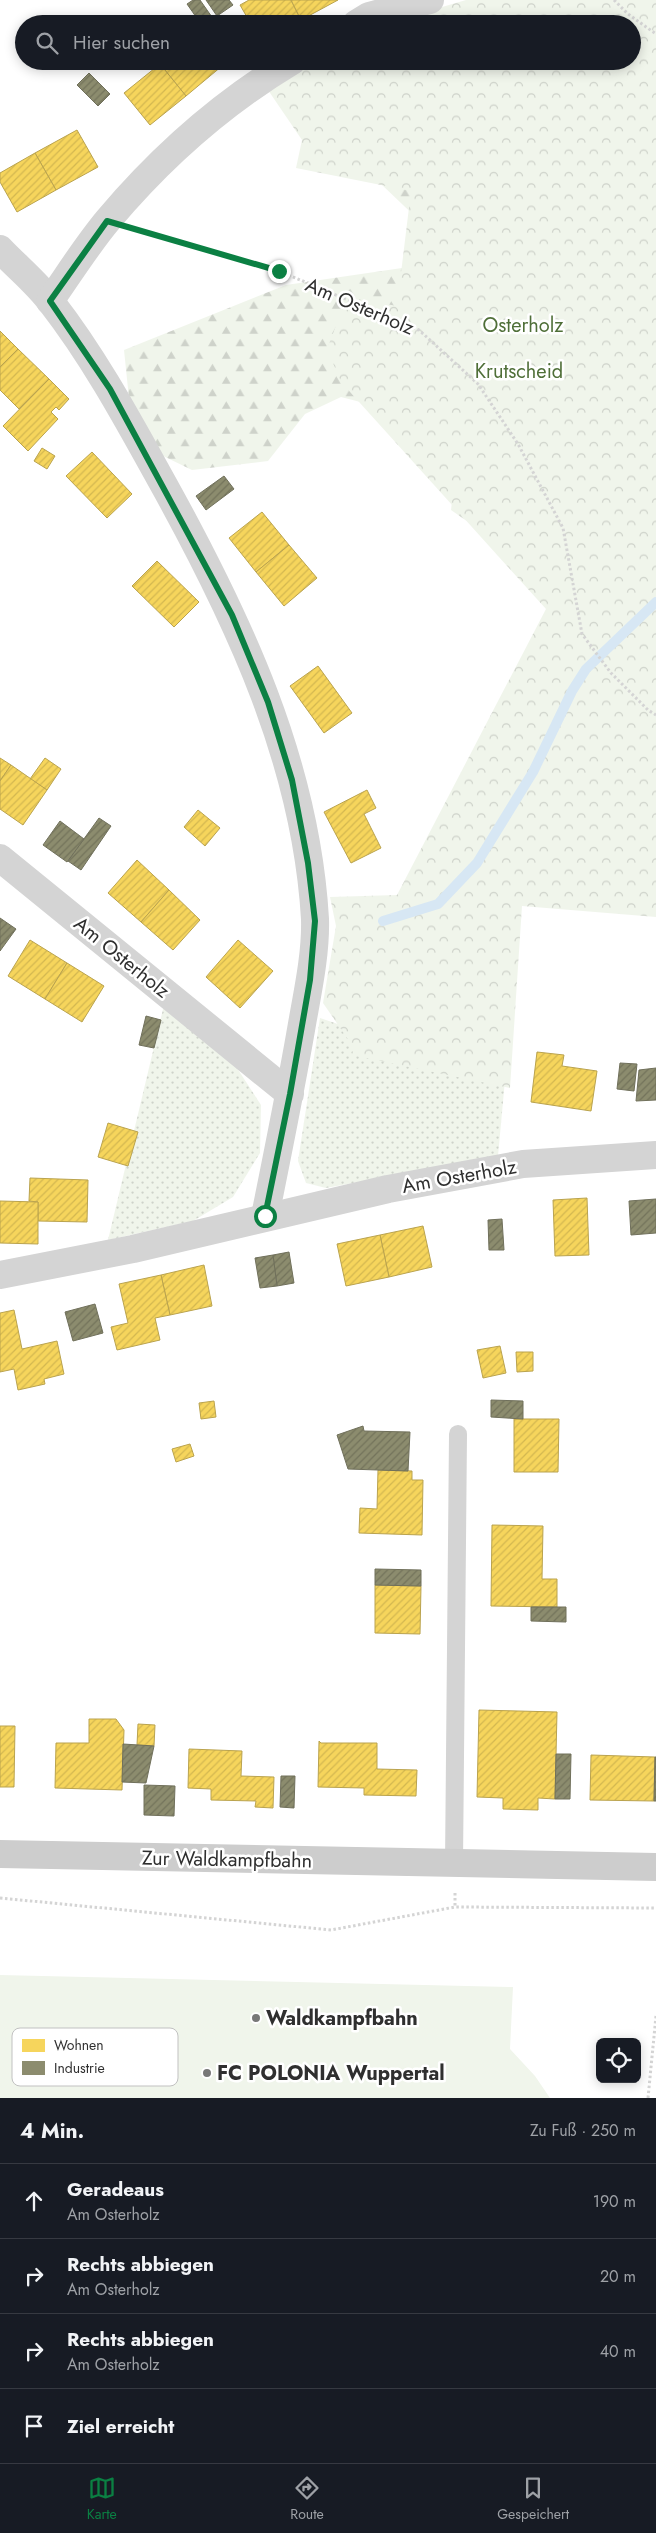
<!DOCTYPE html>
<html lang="de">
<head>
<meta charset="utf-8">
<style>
  body { margin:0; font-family:Jost,sans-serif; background:#242831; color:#f1f3f6 }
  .controls { position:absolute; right:15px; bottom:15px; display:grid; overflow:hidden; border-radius:8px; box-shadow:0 2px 12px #0003 }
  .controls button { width:45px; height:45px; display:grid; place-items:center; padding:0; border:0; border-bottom:1px solid #363941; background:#171b24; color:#f1f3f6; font:25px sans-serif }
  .stop { position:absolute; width:15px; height:15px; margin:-11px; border:4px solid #0b8043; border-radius:50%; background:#fff }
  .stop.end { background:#0b8043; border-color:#fff; box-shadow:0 1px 5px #0008 }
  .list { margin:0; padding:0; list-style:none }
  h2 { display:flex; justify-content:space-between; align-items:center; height:65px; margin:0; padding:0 20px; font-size:21px }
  h2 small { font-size:16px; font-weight:400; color:#9ea1a6 }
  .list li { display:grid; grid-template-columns:32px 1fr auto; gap:15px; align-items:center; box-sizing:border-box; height:75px; padding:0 20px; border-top:1px solid #363941 }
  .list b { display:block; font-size:19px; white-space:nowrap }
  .list p { margin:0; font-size:16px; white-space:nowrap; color:#9ea1a6 }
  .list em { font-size:16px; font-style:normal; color:#9ea1a6 }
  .icon { flex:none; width:28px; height:28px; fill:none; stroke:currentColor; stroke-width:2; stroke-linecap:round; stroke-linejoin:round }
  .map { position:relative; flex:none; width:656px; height:2098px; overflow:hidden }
  .search { position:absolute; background:#171b24; box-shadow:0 2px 12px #0003; left:15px; right:15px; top:15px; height:55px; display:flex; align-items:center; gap:12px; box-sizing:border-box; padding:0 18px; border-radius:28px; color:#9ea1a6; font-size:19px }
  .sheet { height:365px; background:#171b24 }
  nav { display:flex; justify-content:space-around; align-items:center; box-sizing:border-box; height:70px; border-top:1px solid #363941; background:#171b24; font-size:14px; color:#9ea1a6 }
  nav a { display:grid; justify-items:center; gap:2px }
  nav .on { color:#0b8043 }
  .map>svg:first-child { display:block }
  .grass { fill:url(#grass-dots) }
  .forest { fill:url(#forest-firs) }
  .park { fill:url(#park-crowns) }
  .garden { fill:#f0f5eb }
  .homes { fill:url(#homes-hatch); stroke:#baa34e }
  .industry { fill:url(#industry-hatch); stroke:#70705b }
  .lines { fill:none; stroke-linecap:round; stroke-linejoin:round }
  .stream { stroke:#d7e7f4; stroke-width:10 }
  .path { stroke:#d4d4d4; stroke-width:3; stroke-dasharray:2.5 2.5; stroke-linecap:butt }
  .lane { stroke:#d4d4d4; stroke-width:18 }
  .street { stroke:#d4d4d4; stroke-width:28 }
  .secondary { stroke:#cdcdcd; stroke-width:28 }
  .route { stroke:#0b8043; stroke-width:6 }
  .poi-dot { fill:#787878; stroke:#fff; stroke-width:2 }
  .labels { text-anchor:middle; stroke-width:5; stroke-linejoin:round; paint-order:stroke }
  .street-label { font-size:20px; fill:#2f2f2f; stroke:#fff }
  .park-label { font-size:20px; fill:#4f6f38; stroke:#fff }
  .poi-label { font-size:20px; font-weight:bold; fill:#2f2f2f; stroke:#fff; text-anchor:start }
  .key { fill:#fff; stroke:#c1c1c1; stroke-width:1 }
  .key-label { font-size:14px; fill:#2f2f2f }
</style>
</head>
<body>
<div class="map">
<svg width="656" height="2098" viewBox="0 0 656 2098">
  <defs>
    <pattern id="grass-dots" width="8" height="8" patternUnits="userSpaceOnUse" patternTransform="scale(1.25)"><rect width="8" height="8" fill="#f0f5eb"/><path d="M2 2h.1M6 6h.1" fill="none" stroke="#ced2ca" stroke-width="1.8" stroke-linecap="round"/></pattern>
    <pattern id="forest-firs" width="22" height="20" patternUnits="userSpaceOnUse" patternTransform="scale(1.25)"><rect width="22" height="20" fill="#f0f5eb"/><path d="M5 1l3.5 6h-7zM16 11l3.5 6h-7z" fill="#ced2ca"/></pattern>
    <pattern id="park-crowns" width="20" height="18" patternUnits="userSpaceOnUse" patternTransform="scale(1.25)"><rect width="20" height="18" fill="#f0f5eb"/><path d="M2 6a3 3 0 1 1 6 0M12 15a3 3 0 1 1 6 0" fill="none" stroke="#ced2ca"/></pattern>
    <pattern id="homes-hatch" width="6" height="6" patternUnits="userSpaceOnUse" patternTransform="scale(1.25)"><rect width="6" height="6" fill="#f6d55c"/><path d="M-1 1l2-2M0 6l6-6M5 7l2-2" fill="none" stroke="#d3b750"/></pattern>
    <pattern id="industry-hatch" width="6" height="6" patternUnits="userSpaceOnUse" patternTransform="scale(1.25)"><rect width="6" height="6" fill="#8c8c6e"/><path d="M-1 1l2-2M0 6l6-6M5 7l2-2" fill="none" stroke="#73735b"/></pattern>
  </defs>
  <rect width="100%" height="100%" fill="#fff"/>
  <g class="grass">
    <polygon points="164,1005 237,1068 261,1105 260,1153 233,1197 193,1221 108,1240"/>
    <polygon points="320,1018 505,1080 498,1156 326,1188 306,1183 298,1161"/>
  </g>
  <polygon class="forest" points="381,184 656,215 578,599 451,510 458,451 426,419 341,397 305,414 268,461 192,470 155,452 130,408 124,350 286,285 402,268 424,225"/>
  <polygon class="park" points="466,0 656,0 656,917 522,906 510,1088 352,1055 354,1048 323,1003 336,926 330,897 397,895 546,609 341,382 327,349 347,297 397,306 411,191 296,168 302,140 268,90 314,61 632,61 632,24 384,24"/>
  <polygon class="garden" points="0,1975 513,1987 510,2049 535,2076 550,2098 0,2098"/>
  <g class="homes">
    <polygon points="249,0 291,0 301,20 294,24 251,24 240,5"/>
    <polygon points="291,0 338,0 301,20"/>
    <polygon points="163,61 218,61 222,66 186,96 160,64"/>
    <polygon points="160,64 186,96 150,125 124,93"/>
    <polygon points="77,130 98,167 56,190 35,153"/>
    <polygon points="35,153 56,190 17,212 0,182 0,173"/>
    <polygon points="0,331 18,349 0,367"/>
    <polygon points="18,349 49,379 19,409 0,390 0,367"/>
    <polygon points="49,379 69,399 59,410 56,407 51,412 58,419 28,451 3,426"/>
    <polygon points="42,448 55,456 47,469 34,461"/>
    <polygon points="92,452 132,494 107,518 66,476"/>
    <polygon points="262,512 289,545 256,572 229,538"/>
    <polygon points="289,545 317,578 284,606 256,572"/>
    <polygon points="157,561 199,602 174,627 132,586"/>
    <polygon points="318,666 352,713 324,733 290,686"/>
    <polygon points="0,758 11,765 0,781"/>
    <polygon points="45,758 61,769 47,790 30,779"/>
    <polygon points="11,765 47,790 23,825 0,809 0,781"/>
    <polygon points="367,790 376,808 364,814 381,848 351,863 324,812"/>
    <polygon points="198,810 220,828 205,846 184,827"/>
    <polygon points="137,860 169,890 141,922 108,893"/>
    <polygon points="169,890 200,920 173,950 141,922"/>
    <polygon points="30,940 67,963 45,999 8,976"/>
    <polygon points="238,940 273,971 240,1008 206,977"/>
    <polygon points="67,963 104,986 82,1022 45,999"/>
    <polygon points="537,1052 564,1055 562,1066 597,1071 591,1111 531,1102"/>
    <polygon points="108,1123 138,1132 128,1166 98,1157"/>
    <polygon points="30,1178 88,1180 87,1222 38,1221 38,1202 29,1201"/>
    <polygon points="587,1198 589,1255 555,1256 553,1200"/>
    <polygon points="0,1201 38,1202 38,1244 0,1243"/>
    <polygon points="423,1226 432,1267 389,1277 380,1235"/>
    <polygon points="380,1235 389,1277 346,1286 337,1244"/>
    <polygon points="204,1265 212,1306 170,1315 161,1275"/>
    <polygon points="161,1275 170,1315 155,1318 160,1340 117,1350 111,1327 128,1323 119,1284"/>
    <polygon points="14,1310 22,1349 57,1341 64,1374 44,1379 45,1384 18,1390 14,1369 0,1372 0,1313"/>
    <polygon points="500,1346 506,1373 483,1378 477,1350"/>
    <polygon points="516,1352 533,1352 533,1371 517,1372"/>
    <polygon points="214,1401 216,1417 201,1419 199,1403"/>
    <polygon points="514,1419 559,1419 558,1472 514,1472"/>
    <polygon points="190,1444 194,1456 176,1462 172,1449"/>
    <polygon points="378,1470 412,1471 412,1480 423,1480 422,1535 359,1533 360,1508 377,1509"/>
    <polygon points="492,1525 543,1526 542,1579 557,1579 557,1607 491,1606"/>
    <polygon points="375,1585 421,1586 420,1634 375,1633"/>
    <polygon points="479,1710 557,1712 555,1799 538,1798 538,1810 503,1809 503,1798 477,1797"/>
    <polygon points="89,1719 116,1719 124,1730 122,1790 55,1788 56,1743 89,1743"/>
    <polygon points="138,1724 155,1725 154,1746 137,1745"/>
    <polygon points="0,1726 15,1726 14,1787 0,1787"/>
    <polygon points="319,1741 321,1743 377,1743 377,1769 417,1770 416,1796 364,1795 364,1788 318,1787"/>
    <polygon points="189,1749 242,1751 241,1776 274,1777 273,1808 255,1807 256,1801 211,1800 211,1789 188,1788"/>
    <polygon points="591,1755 655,1757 654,1801 590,1800"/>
  </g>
  <g class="industry">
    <polygon points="193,0 200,0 214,20 208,24 201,24 187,4"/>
    <polygon points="206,0 229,0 233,5 217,16"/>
    <polygon points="89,73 110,94 98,106 77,85"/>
    <polygon points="224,476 234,489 206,510 196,496"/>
    <polygon points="99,818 111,826 81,870 68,861"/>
    <polygon points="60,821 84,839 67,862 43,845"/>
    <polygon points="0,918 16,929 0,951"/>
    <polygon points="146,1016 161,1020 154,1048 139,1045"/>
    <polygon points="620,1063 637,1064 634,1091 617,1089"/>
    <polygon points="656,1068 656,1100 636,1101 639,1070"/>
    <polygon points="656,1199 656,1233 631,1235 629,1201"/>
    <polygon points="502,1219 504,1250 489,1250 488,1220"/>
    <polygon points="289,1252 294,1283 277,1286 273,1255"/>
    <polygon points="273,1255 277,1286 260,1288 255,1258"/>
    <polygon points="95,1304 103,1333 73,1341 65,1312"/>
    <polygon points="491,1400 523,1401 523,1419 491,1417"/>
    <polygon points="363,1426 364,1431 410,1432 408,1471 348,1469 337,1435"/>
    <polygon points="375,1569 421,1570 421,1586 375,1585"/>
    <polygon points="531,1607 566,1607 566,1622 531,1621"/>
    <polygon points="123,1744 154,1746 146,1783 122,1782"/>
    <polygon points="556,1754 571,1754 570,1799 555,1799"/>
    <polygon points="655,1757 656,1757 656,1801 654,1801"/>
    <polygon points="281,1776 295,1776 294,1808 280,1807"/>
    <polygon points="144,1785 175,1786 174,1816 144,1815"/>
  </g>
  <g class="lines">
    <polyline class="stream" points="383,921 438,904 477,863 533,772 572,691 586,669 656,602"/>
    <g class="path">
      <polyline points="614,0 628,14 656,34"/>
      <polyline points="140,230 279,271 419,330 478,384 518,444 563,528 582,634 611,673 648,710 656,715"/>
      <polyline points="455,1893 455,1907"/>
      <polyline points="0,1898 331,1930 455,1907 656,1908"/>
      <polyline points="648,2098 656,2016"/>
    </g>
    <polyline class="lane" points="454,1864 458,1434"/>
    <g class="street">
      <polyline points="356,24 369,16 430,0"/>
      <path d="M0,249C17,267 37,283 51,302C96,360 130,424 165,487C239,621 306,763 315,919C316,953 308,990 302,1024C291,1088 278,1152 265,1216"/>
      <path d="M50,301C69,274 87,245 108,220C161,157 222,103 292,61"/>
      <polyline points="0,858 290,1094"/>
      <polyline points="0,1275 133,1249 388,1189 523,1164 656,1155"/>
    </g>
    <polyline class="secondary" points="0,1854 656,1867"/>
  </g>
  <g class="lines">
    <polyline class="route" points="265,1216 290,1094 310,980 315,921 308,863 292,780 268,702 232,615 110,389 50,301 107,221 279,271"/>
  </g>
  <g class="poi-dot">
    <circle cx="256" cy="2018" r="5"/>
    <circle cx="207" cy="2073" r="5"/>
  </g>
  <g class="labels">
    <g class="street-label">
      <text transform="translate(360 306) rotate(23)" y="7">Am Osterholz</text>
      <text transform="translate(122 957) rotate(39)" y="7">Am Osterholz</text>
      <text transform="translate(459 1176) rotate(-10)" y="7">Am Osterholz</text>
      <text transform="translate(227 1859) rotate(1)" y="7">Zur Waldkampfbahn</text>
    </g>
    <g class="park-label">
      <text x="523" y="332">Osterholz</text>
      <text x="519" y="378">Krutscheid</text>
    </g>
    <g class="poi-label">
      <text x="266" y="2025">Waldkampfbahn</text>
      <text x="217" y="2080">FC POLONIA Wuppertal</text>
    </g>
  </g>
  <rect x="12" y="2028" width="166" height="58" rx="8" class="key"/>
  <rect x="22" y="2039" width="23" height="13" fill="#f6d55c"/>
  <rect x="22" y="2061" width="23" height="14" fill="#8c8c6e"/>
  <g class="key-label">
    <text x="54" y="2050">Wohnen</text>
    <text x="54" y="2073">Industrie</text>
  </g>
</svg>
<div class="controls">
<button><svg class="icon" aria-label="locate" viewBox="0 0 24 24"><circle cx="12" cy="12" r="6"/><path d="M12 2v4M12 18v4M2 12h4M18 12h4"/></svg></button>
</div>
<div class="stop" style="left:265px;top:1216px"></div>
<div class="stop end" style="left:279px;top:271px"></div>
<div class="search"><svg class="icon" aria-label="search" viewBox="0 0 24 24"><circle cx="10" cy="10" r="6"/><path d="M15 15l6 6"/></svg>Hier suchen</div>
</div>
<section class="sheet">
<h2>4 Min.<small>Zu Fuß · 250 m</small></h2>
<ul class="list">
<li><svg class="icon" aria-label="ahead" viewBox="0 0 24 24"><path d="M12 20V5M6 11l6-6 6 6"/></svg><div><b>Geradeaus</b><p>Am Osterholz</p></div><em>190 m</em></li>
<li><svg class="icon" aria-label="right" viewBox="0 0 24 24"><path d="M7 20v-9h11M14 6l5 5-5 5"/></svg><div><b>Rechts abbiegen</b><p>Am Osterholz</p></div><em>20 m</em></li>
<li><svg class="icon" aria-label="right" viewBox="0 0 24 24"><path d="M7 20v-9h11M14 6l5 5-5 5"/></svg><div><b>Rechts abbiegen</b><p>Am Osterholz</p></div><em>40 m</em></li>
<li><svg class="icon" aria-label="arrive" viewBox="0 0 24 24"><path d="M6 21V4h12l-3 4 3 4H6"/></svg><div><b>Ziel erreicht</b></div></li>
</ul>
</section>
<nav>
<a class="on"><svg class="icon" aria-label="map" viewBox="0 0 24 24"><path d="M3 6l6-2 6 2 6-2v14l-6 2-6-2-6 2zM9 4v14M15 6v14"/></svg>Karte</a>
<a><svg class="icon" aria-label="directions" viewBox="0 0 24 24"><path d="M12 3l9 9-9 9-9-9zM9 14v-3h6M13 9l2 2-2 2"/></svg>Route</a>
<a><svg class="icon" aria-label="saved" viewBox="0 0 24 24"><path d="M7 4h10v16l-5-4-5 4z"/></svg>Gespeichert</a>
</nav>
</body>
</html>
